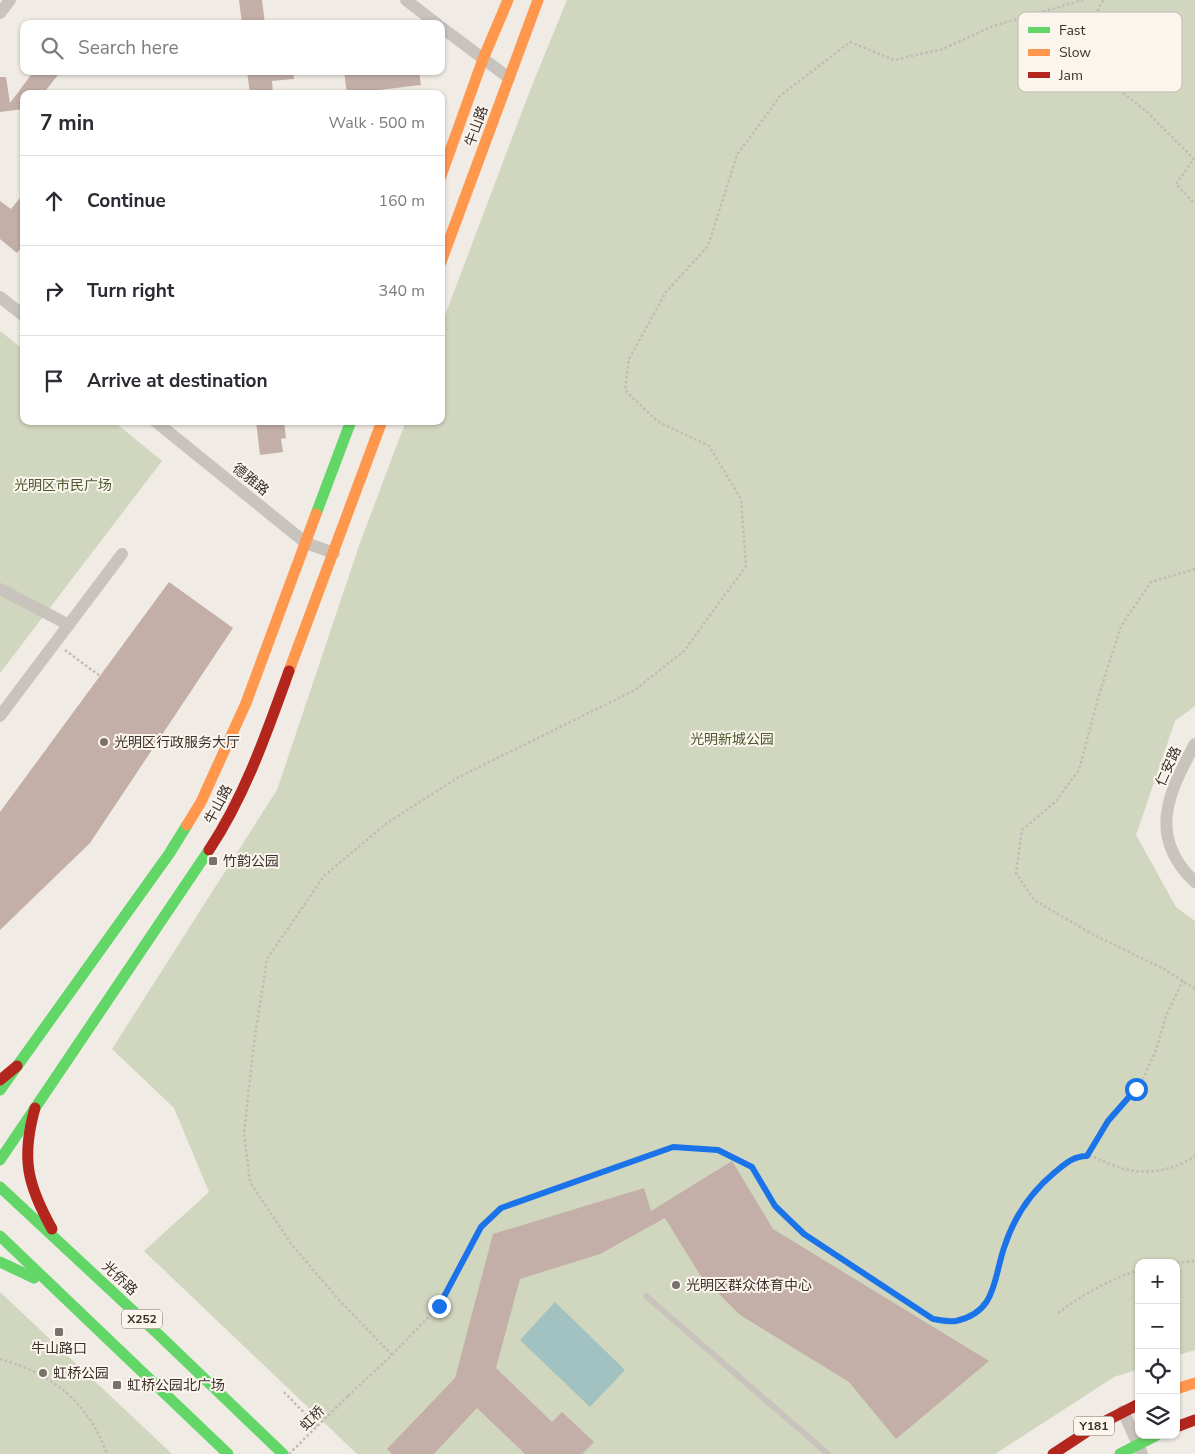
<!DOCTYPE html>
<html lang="en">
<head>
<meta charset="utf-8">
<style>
  body { margin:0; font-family:"Nunito Sans","Noto Sans SC",sans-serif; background:#f7f7f7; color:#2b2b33 }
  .controls { position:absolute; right:15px; bottom:15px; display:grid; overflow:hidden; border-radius:10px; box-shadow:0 1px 4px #0004 }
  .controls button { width:45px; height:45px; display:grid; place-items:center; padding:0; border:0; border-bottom:1px solid #e1e1e2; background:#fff; color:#2b2b33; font:25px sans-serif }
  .stop { position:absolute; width:15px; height:15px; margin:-11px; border:4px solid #1a73e8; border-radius:50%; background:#fff }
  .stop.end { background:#1a73e8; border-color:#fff; box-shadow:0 1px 5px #0008 }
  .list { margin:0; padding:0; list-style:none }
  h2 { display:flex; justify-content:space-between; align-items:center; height:65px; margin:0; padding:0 20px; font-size:21px }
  h2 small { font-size:16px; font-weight:400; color:#7c7c81 }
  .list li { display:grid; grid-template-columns:32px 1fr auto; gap:15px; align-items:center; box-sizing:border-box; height:90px; padding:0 20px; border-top:1px solid #e1e1e2 }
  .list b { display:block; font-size:19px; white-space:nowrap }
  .list em { font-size:16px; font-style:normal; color:#7c7c81 }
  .icon { flex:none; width:28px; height:28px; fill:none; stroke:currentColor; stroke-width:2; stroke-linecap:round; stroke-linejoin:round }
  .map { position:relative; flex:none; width:1195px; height:1454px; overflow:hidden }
  .search { position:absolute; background:#fff; box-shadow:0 1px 4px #0004; left:20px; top:20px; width:425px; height:55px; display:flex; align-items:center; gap:12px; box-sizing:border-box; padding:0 18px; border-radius:10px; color:#7c7c81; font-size:19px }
  .panel { position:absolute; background:#fff; box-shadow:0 1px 4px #0004; left:20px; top:90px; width:425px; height:335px; border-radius:10px }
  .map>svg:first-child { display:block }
  .green { fill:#d1d6bf }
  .water { fill:#a1c2c1 }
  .building { fill:#c3afa7 }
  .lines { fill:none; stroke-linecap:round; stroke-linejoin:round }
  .path { stroke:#c2bbb6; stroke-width:2.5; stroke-dasharray:2.5 2.5; stroke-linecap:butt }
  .lane { stroke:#c9c3be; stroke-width:6 }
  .street { stroke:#c9c3be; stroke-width:12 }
  .fast { stroke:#63d668; stroke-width:11 }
  .slow { stroke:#ff974d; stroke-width:11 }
  .jam { stroke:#b3261e; stroke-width:11 }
  .path-bridge { stroke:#c2bbb6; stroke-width:2.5; stroke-dasharray:2.5 2.5; stroke-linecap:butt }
  .route { stroke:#1a73e8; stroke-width:6 }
  .poi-dot { fill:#7a716c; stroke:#fbf5ee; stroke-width:2 }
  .labels { text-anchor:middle; stroke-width:4; stroke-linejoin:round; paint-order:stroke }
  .shield { fill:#fbf5ee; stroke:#756b66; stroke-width:1 }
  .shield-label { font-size:12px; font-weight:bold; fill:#3b302b }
  .street-label { font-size:14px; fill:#3b302b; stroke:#fbf5ee }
  .park-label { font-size:14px; fill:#4a5a2e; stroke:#fbf5ee }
  .poi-label { font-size:14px; fill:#3b302b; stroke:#fbf5ee; text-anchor:start }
  .key { fill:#fbf5ee; stroke:#c1bab4; stroke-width:1 }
  .key-label { font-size:14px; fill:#3b302b }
</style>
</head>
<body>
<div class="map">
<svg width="1195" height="1454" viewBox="0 0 1195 1454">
  <rect width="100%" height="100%" fill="#f0ebe5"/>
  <g class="green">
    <polygon points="567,0 1195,0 1195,706 1175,721 1136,835 1176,907 1195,921 1195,1350 1176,1356 1176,1263 1139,1263 1139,1369 1114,1377 995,1454 357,1454 144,1251 209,1192 174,1108 112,1049 277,790 360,543 406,421 441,421 441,326 531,88"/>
    <polygon points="0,331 24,350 24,421 113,421 162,461 0,673"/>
    <polygon points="0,1292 172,1454 0,1454"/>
  </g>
  <polygon class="water" points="555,1302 625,1370 590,1407 520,1340"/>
  <g class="building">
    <polygon points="239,0 262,0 265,24 242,24"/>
    <polygon points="34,71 61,71 43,94 24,94 24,109 0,112 0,77 6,77 10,103"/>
    <polygon points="247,71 293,71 294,79 272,81 273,94 250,94"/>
    <polygon points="344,71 419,71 421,85 370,91 370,94 347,94"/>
    <polygon points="24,193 24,245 17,253 0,239 0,201 11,209"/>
    <polygon points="256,421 284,421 286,438 281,439 283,452 260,455"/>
    <polygon points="169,582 233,628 90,843 0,930 0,812"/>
    <polygon points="732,1161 773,1229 989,1361 896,1439 849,1382 740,1315 700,1275 665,1218 600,1254 520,1279 496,1368 552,1422 562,1412 594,1442 582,1454 525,1454 477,1408 434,1454 392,1454 387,1449 455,1378 493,1234 644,1188 651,1211"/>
  </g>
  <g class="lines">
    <g class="path">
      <polyline points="1103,0 1081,43 1098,73 1148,113 1194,159 1176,184 1195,204"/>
      <polyline points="1195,569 1151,582 1121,626 1098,698 1079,770 1055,802 1022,830 1016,873 1034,900 1092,934 1164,969 1195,989"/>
      <polyline points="65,650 100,676"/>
      <polyline points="1087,1156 1107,1121 1136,1089 1144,1077 1156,1050 1166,1016 1183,980"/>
      <polyline points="1172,1263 1195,1261"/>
      <path d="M1058,1313C1083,1294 1109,1280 1139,1270"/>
      <polyline points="392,1355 340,1301 292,1245 250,1182 244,1133 254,1043 267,959 324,876 387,823 459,777 635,690 684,651 746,566 741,499 709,446 657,421 625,390 629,359 666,292 708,246 737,155 780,96 850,42 894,60 943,49 993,26 1083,0"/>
      <path d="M0,1359C53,1374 88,1402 107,1454"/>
      <polyline points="284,1392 317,1426"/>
      <path d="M348,1396L392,1355L439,1306L481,1227L501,1207L673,1147L718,1150L752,1167L775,1205L805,1234L933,1319C940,1320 949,1322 956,1321C997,1313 994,1278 1004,1247C1012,1224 1025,1200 1043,1183C1053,1174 1066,1159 1079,1156C1092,1154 1101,1161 1112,1165C1139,1176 1170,1173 1195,1156"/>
    </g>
    <polyline class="lane" points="646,1296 828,1454"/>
    <g class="street">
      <polyline points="406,0 437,24"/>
      <polyline points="0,13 10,0"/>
      <polyline points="441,27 509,78"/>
      <polyline points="0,297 24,316"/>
      <polyline points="155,421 306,543 334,553"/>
      <polyline points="0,589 69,625"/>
      <polyline points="0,716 122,554"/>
      <path d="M1195,744C1168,793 1147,837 1195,882"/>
      <polyline points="1123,1411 1142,1454"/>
    </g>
    <g class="fast">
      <polyline points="316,514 351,421"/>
      <polyline points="0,1090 169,854 187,825"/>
      <polyline points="0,1160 209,850"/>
      <polyline points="0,1187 159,1335 283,1454"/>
      <polyline points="0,1236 228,1454"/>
      <polyline points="0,1262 34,1278"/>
      <polyline points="1120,1454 1157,1435"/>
    </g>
    <g class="slow">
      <polyline points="441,176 483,59 508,0"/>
      <polyline points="441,262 538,0"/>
      <polyline points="289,671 382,421"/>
      <polyline points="187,825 201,802 246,703 316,514"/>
      <polyline points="1176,1389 1195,1383"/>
    </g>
    <g class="jam">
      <path d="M209,850C245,796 267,732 289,671"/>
      <polyline points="0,1080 17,1066"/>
      <path d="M35,1108C21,1158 27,1184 52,1229"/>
      <polyline points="1176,1427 1195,1420"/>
      <polyline points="1053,1454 1094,1427 1139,1404"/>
    </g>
    <polyline class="path-bridge" points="289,1454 348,1396"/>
  </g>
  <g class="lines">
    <path class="route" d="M439,1306L481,1227L501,1208L673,1147L718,1150L752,1167L775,1206L804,1234L933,1319C940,1320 949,1322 956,1321C998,1312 993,1277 1005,1245C1014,1218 1031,1192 1054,1173C1065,1164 1073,1156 1087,1156L1108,1121L1136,1089"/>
  </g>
  <g class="poi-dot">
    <circle cx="104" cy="742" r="5"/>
    <rect x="208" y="856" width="10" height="10" rx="2.5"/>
    <circle cx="676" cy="1285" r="5"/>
    <rect x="54" y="1327" width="10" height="10" rx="2.5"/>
    <circle cx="43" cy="1373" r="5"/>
    <rect x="112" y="1380" width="10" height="10" rx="2.5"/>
  </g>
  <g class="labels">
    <g class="shield">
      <rect x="122" y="1309.5" width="40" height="19" rx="4"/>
      <rect x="1074" y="1416.5" width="40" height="19" rx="4"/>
    </g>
    <g class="shield-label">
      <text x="142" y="1323">X252</text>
      <text x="1094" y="1430">Y181</text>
    </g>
    <g class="street-label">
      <text transform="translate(476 126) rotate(-70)" y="5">牛山路</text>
      <text transform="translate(251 479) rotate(39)" y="5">德雅路</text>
      <text transform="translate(1168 766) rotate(-66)" y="5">仁安路</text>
      <text transform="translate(218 804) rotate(-62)" y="5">牛山路</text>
      <text transform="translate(120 1278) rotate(43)" y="5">光侨路</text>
      <text transform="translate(312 1418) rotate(-45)" y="5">虹桥</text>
    </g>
    <g class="park-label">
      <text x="63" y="490">光明区市民广场</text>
      <text x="732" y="744">光明新城公园</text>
    </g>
    <g class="poi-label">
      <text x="114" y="747">光明区行政服务大厅</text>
      <text x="223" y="866">竹韵公园</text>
      <text x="686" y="1290">光明区群众体育中心</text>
      <text x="59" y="1353" text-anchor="middle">牛山路口</text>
      <text x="53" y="1378">虹桥公园</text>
      <text x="127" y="1390">虹桥公园北广场</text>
    </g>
  </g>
  <rect x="1018" y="12" width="164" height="80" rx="8" class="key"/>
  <rect x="1028" y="27" width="22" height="6" fill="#63d668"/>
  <rect x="1028" y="49" width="22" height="7" fill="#ff974d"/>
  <rect x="1028" y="72" width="22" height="6" fill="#b3261e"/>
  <g class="key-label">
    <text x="1059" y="35">Fast</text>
    <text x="1059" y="57">Slow</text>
    <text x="1059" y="80">Jam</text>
  </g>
</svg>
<div class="controls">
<button>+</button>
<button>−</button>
<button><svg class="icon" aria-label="locate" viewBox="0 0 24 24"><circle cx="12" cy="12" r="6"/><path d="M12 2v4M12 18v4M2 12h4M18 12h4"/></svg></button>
<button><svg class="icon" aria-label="layers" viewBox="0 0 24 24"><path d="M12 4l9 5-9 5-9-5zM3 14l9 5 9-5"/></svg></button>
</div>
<div class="stop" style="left:1136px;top:1089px"></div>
<div class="stop end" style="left:439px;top:1306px"></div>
<div class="search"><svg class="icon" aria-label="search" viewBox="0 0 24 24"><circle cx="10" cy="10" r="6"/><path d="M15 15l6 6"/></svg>Search here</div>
<section class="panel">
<h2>7 min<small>Walk · 500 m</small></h2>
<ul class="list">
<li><svg class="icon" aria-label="ahead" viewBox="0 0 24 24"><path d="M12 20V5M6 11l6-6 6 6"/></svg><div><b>Continue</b></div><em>160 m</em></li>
<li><svg class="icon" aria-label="right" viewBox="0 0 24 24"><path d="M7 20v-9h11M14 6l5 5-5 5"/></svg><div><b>Turn right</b></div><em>340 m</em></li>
<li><svg class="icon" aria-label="arrive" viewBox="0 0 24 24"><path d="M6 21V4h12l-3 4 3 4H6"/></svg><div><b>Arrive at destination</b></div></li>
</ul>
</section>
</div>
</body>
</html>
